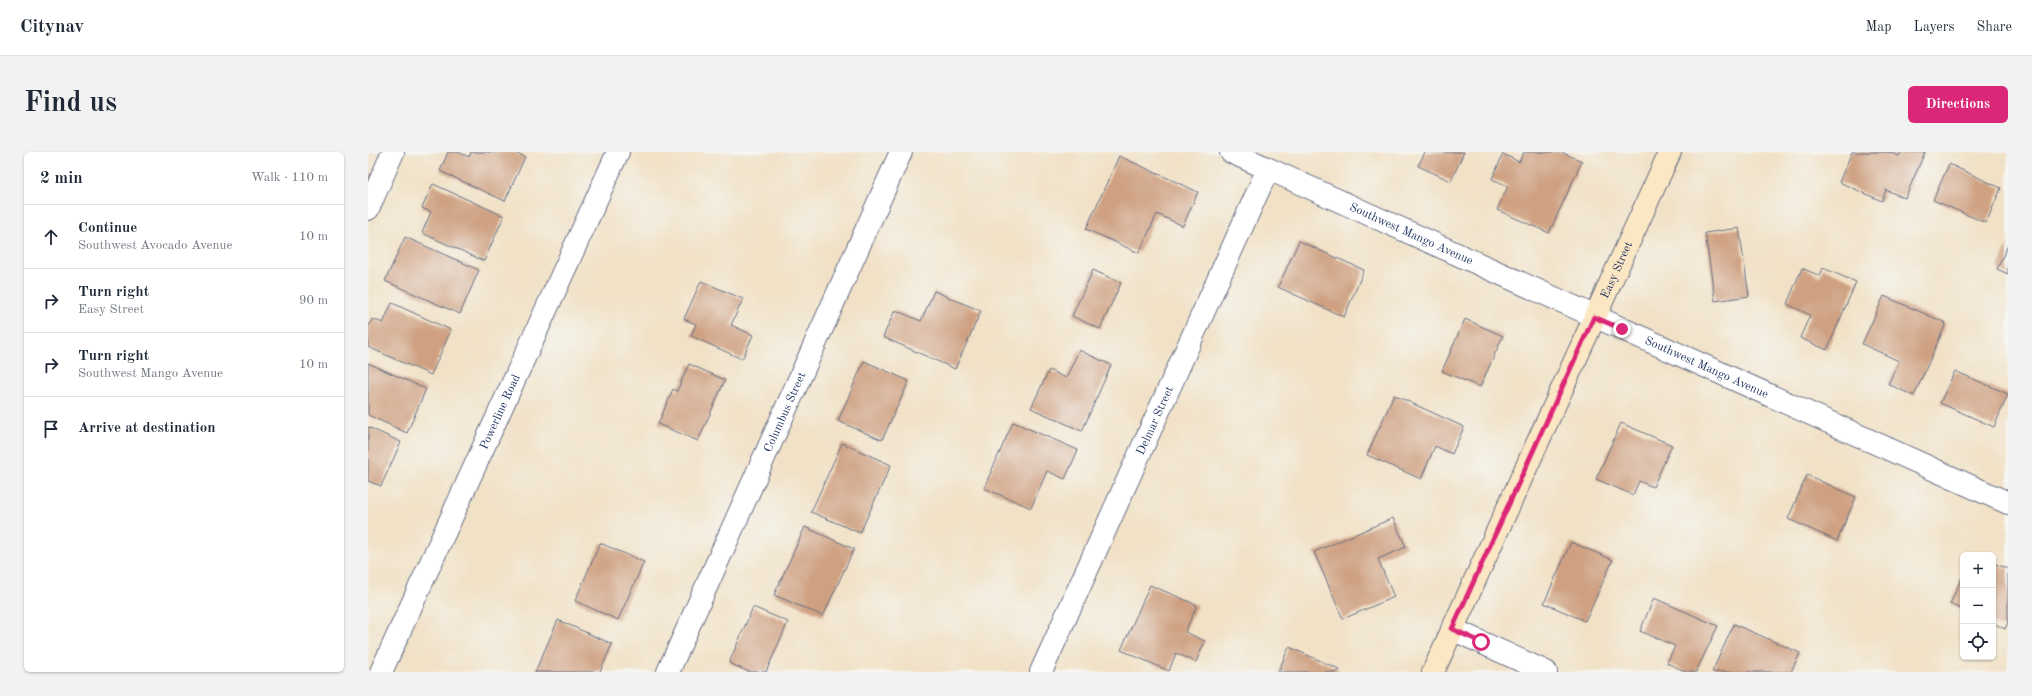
<!DOCTYPE html>
<html lang="en">
<head>
<meta charset="utf-8">
<style>
  body { margin:0; font-family:"Old Standard TT",serif; background:#f2f2f3; color:#1f2937 }
  .controls { position:absolute; right:12px; bottom:12px; display:grid; overflow:hidden; border-radius:6px; box-shadow:0 1px 3px #0004 }
  .controls button { width:36px; height:36px; display:grid; place-items:center; padding:0; border:0; border-bottom:1px solid #e0e1e3; background:#fff; color:#1f2937; font:20px sans-serif }
  .stop { position:absolute; width:12px; height:12px; margin:-9px; border:3px solid #db2777; border-radius:50%; background:#fff }
  .stop.end { background:#db2777; border-color:#fff; box-shadow:0 1px 4px #0008 }
  .list { margin:0; padding:0; list-style:none }
  h2 { display:flex; justify-content:space-between; align-items:center; height:52px; margin:0; padding:0 16px; font-size:17px }
  h2 small { font-size:13px; font-weight:400; color:#747a83 }
  .list li { display:grid; grid-template-columns:26px 1fr auto; gap:12px; align-items:center; box-sizing:border-box; height:64px; padding:0 16px; border-top:1px solid #e0e1e3 }
  .list b { display:block; font-size:15px; white-space:nowrap }
  .list p { margin:0; font-size:13px; white-space:nowrap; color:#747a83 }
  .list em { font-size:13px; font-style:normal; color:#747a83 }
  .icon { flex:none; width:22px; height:22px; fill:none; stroke:currentColor; stroke-width:2; stroke-linecap:round; stroke-linejoin:round }
  .map { position:relative; flex:none; width:1640px; height:520px; overflow:hidden; border-radius:6px }
  header { display:flex; align-items:center; gap:24px; box-sizing:border-box; height:56px; padding:0 20px; background:#fff; border-bottom:1px solid #e0e1e3 }
  header strong { font-size:19px }
  nav { display:flex; gap:22px; margin-inline-start:auto; font-size:14px }
  .intro { display:flex; align-items:center; justify-content:space-between; box-sizing:border-box; height:96px; padding:0 24px }
  h1 { margin:0; font-size:28px }
  .button { padding:10px 18px; border-radius:6px; background:#db2777; color:#fff; font-size:14px; font-weight:700 }
  main { display:flex; gap:24px; padding:0 24px }
  aside { flex:1; background:#fff; border-radius:6px; box-shadow:0 1px 3px #0004 }
  .map>svg:first-child { display:block }
  .building { fill:#cfa182 }
  .lines { fill:none; stroke-linecap:round; stroke-linejoin:round }
  .street-casing { stroke:#666d82; stroke-width:24 }
  .secondary-casing { stroke:#666d82; stroke-width:24 }
  .street { stroke:#fff; stroke-width:22 }
  .secondary { stroke:#fbe7c3; stroke-width:22 }
  .route { stroke:#db2777; stroke-width:5 }
  .labels { text-anchor:middle; stroke-width:3; stroke-linejoin:round; paint-order:stroke }
  .street-label { font-size:12px; fill:#1b2f5e; stroke:#f6f6f2 }
</style>
</head>
<body>
<header>
<strong>Citynav</strong>
<nav><a>Map</a><a>Layers</a><a>Share</a></nav>
</header>
<div class="intro"><h1>Find us</h1><a class="button">Directions</a></div>
<main>
<aside>
<h2>2 min<small>Walk · 110 m</small></h2>
<ul class="list">
<li><svg class="icon" aria-label="ahead" viewBox="0 0 24 24"><path d="M12 20V5M6 11l6-6 6 6"/></svg><div><b>Continue</b><p>Southwest Avocado Avenue</p></div><em>10 m</em></li>
<li><svg class="icon" aria-label="right" viewBox="0 0 24 24"><path d="M7 20v-9h11M14 6l5 5-5 5"/></svg><div><b>Turn right</b><p>Easy Street</p></div><em>90 m</em></li>
<li><svg class="icon" aria-label="right" viewBox="0 0 24 24"><path d="M7 20v-9h11M14 6l5 5-5 5"/></svg><div><b>Turn right</b><p>Southwest Mango Avenue</p></div><em>10 m</em></li>
<li><svg class="icon" aria-label="arrive" viewBox="0 0 24 24"><path d="M6 21V4h12l-3 4 3 4H6"/></svg><div><b>Arrive at destination</b></div></li>
</ul>
</aside>
<div class="map">
<svg width="1640" height="520" viewBox="0 0 1640 520">
  <rect width="100%" height="100%" fill="#f6f6f2"/>
  <filter id="ink" filterUnits="userSpaceOnUse"><feTurbulence type="fractalNoise" baseFrequency=".025" numOctaves="2"/><feDisplacementMap in="SourceGraphic" scale="8" xChannelSelector="R" yChannelSelector="G"/><feConvolveMatrix kernelMatrix="1 2 1 2 8 2 1 2 1" color-interpolation-filters="sRGB"/></filter>
  <filter id="wash" filterUnits="userSpaceOnUse"><feTurbulence type="fractalNoise" baseFrequency=".012" numOctaves="4" result="noise"/><feDisplacementMap in="SourceGraphic" scale="16" xChannelSelector="R" yChannelSelector="G"/><feGaussianBlur stdDeviation="0.9" result="paint"/><feColorMatrix in="noise" values="0 0 0 0 0 0 0 0 0 0 0 0 0 0 0 0 0 1.4 0 .05"/><feComposite in="paint" operator="in"/></filter>
  <g filter="url(#wash)">
    <rect width="100%" height="100%" fill="#f1e1c6"/>
    <g id="blocks">
      <g class="building">
        <polygon points="80,0 90,0 101,5 103,0 146,0 157,5 137,49 72,19"/>
        <polygon points="1057,0 1096,0 1083,29 1050,14"/>
        <polygon points="1156,0 1193,0 1214,9 1181,81 1129,58 1140,34 1124,27 1135,2 1151,10"/>
        <polygon points="1484,0 1521,0 1531,4 1533,0 1557,0 1537,46 1518,38 1514,49 1471,30"/>
        <polygon points="751,4 830,40 815,74 789,62 771,101 718,77"/>
        <polygon points="1581,12 1633,36 1618,71 1565,48"/>
        <polygon points="65,32 136,64 116,109 54,81 63,60 54,56"/>
        <polygon points="1371,76 1381,144 1347,149 1337,81"/>
        <polygon points="37,85 111,118 92,162 17,129"/>
        <polygon points="931,89 996,118 976,165 910,135"/>
        <polygon points="1640,93 1640,122 1629,117"/>
        <polygon points="1434,116 1452,124 1455,116 1488,130 1459,198 1432,186 1442,163 1419,152"/>
        <polygon points="725,118 753,131 732,177 704,164"/>
        <polygon points="333,129 375,147 363,173 385,183 374,207 323,184 328,172 316,167"/>
        <polygon points="566,139 613,159 587,217 515,185 527,158 553,169"/>
        <polygon points="1516,144 1578,171 1546,244 1520,232 1531,209 1494,192"/>
        <polygon points="24,151 83,178 63,223 0,195 0,176 4,167 15,171"/>
        <polygon points="1097,167 1135,184 1112,235 1074,219"/>
        <polygon points="711,198 743,213 714,279 663,256 681,218 698,226"/>
        <polygon points="496,209 541,229 514,288 470,269"/>
        <polygon points="0,211 58,237 39,281 0,263"/>
        <polygon points="321,212 357,228 330,289 290,272 305,237 309,239"/>
        <polygon points="1587,219 1640,242 1626,275 1572,251"/>
        <polygon points="1026,243 1096,275 1084,302 1067,294 1053,327 999,303"/>
        <polygon points="645,270 710,298 697,327 679,319 663,356 616,336"/>
        <polygon points="1253,271 1304,293 1285,335 1271,329 1265,343 1228,327"/>
        <polygon points="0,275 33,290 13,334 0,329"/>
        <polygon points="474,291 523,313 492,381 443,360"/>
        <polygon points="1439,323 1488,345 1469,389 1420,367"/>
        <polygon points="1025,366 1038,395 1010,407 1026,445 975,467 946,400"/>
        <polygon points="437,375 486,397 455,464 406,443"/>
        <polygon points="1203,390 1245,408 1217,469 1176,451"/>
        <polygon points="232,391 276,410 250,468 207,449"/>
        <polygon points="1625,411 1640,417 1640,470 1637,477 1625,471"/>
        <polygon points="1595,423 1595,458 1582,452"/>
        <polygon points="782,433 829,453 817,480 837,489 828,510 808,501 801,519 753,498"/>
        <polygon points="1286,446 1350,474 1328,520 1319,520 1299,511 1307,494 1272,479"/>
        <polygon points="385,455 420,470 398,520 381,520 361,511"/>
        <polygon points="190,468 244,492 232,520 167,520"/>
        <polygon points="1366,472 1432,501 1423,520 1344,520"/>
        <polygon points="921,495 971,517 970,520 910,520"/>
      </g>
    </g>
  </g>
  <g filter="url(#ink)">
    <use href="#blocks" fill-opacity="0" stroke="#666d82" stroke-width="1"/>
    <g class="lines">
      <defs>
        <g id="street">
          <path id="s1" d="M863,0L1640,351"/>
          <polyline points="0,57 25,0"/>
          <polyline points="1084,477 1178,520"/>
          <path id="s2" d="M13,520L250,0"/>
          <path id="s3" d="M300,520L533,0"/>
          <path id="s4" d="M673,520L900,17"/>
        </g>
        <g id="secondary">
          <path id="s5" d="M1065,520L1302,0"/>
        </g>
      </defs>
      <use href="#street" class="street-casing"/>
      <use href="#secondary" class="secondary-casing"/>
      <use href="#street" class="street"/>
      <use href="#secondary" class="secondary"/>
    </g>
  </g>
  <g class="lines" filter="url(#ink)">
    <polyline class="route" points="1113,490 1084,477 1226,165 1254,177"/>
  </g>
  <g class="labels">
    <g class="street-label">
      <text dy="4" stroke="none"><textPath href="#s1" startOffset="198">Southwest Mango Avenue</textPath></text>
      <text dy="4" stroke="none"><textPath href="#s5" startOffset="442">Easy Street</textPath></text>
      <text dy="4" stroke="none"><textPath href="#s1" startOffset="522">Southwest Mango Avenue</textPath></text>
      <text dy="4" stroke="none"><textPath href="#s2" startOffset="286">Powerline Road</textPath></text>
      <text dy="4" stroke="none"><textPath href="#s3" startOffset="285">Columbus Street</textPath></text>
      <text dy="4" stroke="none"><textPath href="#s4" startOffset="276">Delmar Street</textPath></text>
    </g>
  </g>
</svg>
<div class="controls">
<button>+</button>
<button>−</button>
<button><svg class="icon" aria-label="locate" viewBox="0 0 24 24"><circle cx="12" cy="12" r="6"/><path d="M12 2v4M12 18v4M2 12h4M18 12h4"/></svg></button>
</div>
<div class="stop" style="left:1113px;top:490px"></div>
<div class="stop end" style="left:1254px;top:177px"></div>
</div>
</main>
</body>
</html>
